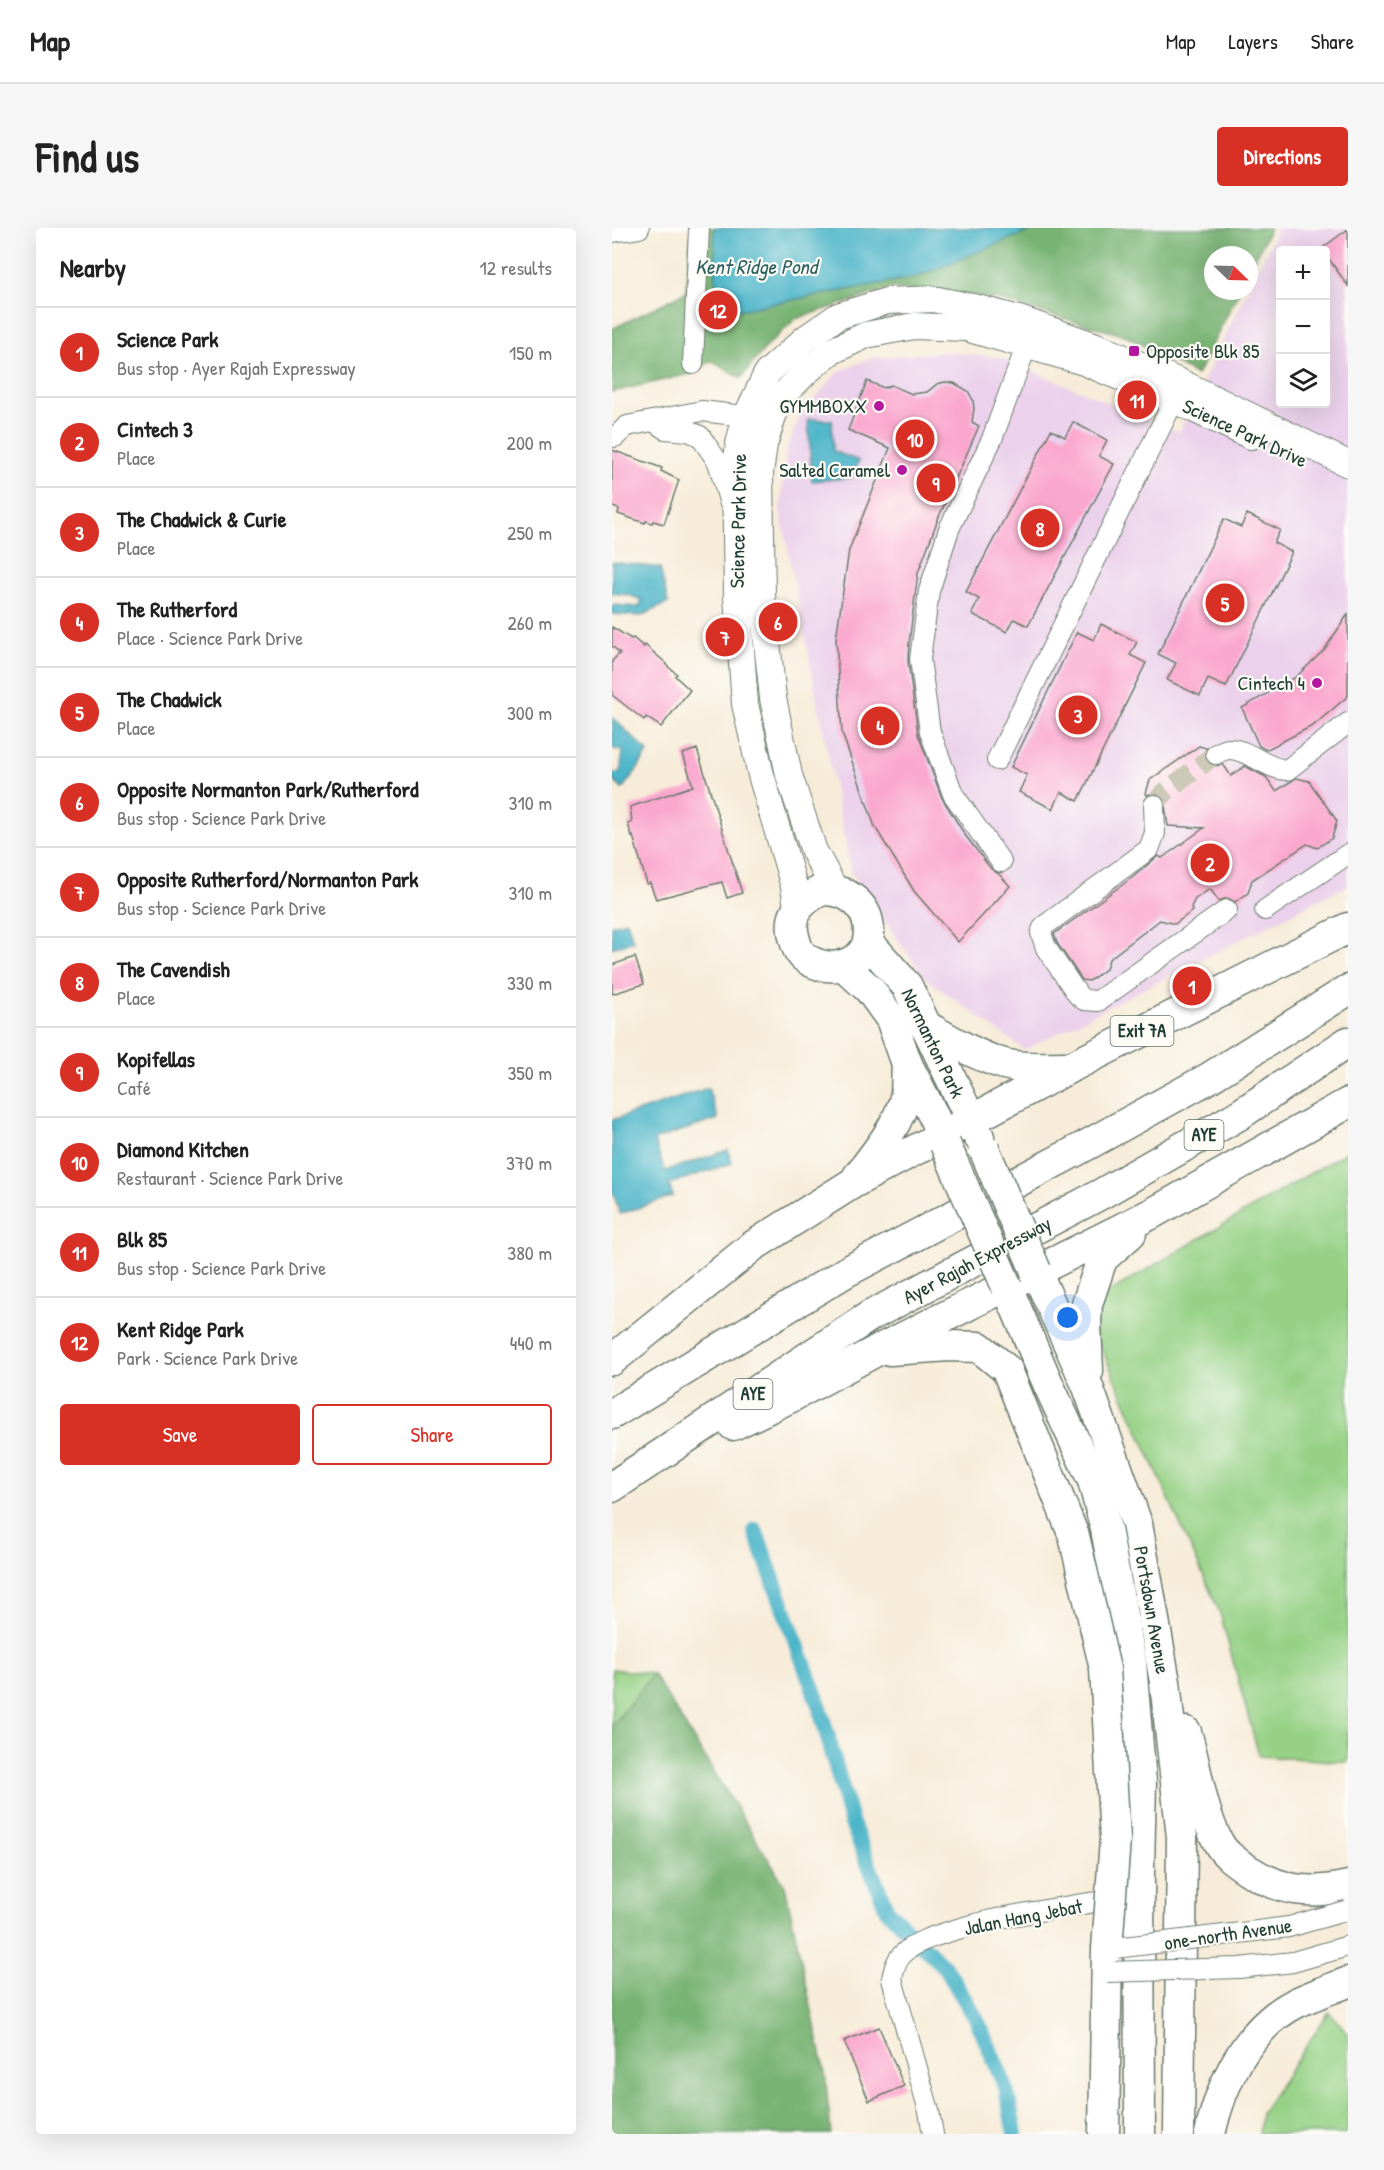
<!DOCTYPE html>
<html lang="en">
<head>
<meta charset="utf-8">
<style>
  body { margin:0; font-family:"Patrick Hand",sans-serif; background:#f6f6f6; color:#222 }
  .controls { position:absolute; right:18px; top:18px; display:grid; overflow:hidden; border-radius:6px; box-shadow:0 6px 24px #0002 }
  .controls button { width:54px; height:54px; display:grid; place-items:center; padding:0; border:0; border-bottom:2px solid #e0e0e0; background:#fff; color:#222; font:30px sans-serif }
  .compass { position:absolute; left:592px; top:18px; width:54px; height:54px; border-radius:50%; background:#fff; box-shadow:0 6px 24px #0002; rotate:113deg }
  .you { position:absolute; left:456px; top:1090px; width:21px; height:21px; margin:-15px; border:4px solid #fff; border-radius:50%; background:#1a73e8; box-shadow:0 0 0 9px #1a73e833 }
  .badge { display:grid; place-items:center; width:39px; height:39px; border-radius:50%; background:#d93025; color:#fff; font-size:20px; font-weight:700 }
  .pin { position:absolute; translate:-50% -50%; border:3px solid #fff; box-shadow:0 2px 6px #0006 }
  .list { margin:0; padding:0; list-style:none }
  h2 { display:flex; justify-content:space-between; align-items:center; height:78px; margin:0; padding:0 24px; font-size:26px }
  h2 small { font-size:20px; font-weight:400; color:#767676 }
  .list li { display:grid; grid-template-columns:39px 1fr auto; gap:18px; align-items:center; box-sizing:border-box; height:90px; padding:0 24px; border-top:2px solid #e0e0e0 }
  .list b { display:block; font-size:22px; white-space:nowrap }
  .list p { margin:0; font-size:20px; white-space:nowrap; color:#767676 }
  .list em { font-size:20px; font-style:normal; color:#767676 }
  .actions { display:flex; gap:12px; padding:18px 24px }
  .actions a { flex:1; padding:14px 0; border:2px solid #d93025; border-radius:6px; text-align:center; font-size:21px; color:#d93025 }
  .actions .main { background:#d93025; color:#fff }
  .icon { flex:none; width:33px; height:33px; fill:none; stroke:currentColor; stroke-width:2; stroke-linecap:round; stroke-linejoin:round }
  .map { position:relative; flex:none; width:736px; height:1906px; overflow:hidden; border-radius:6px }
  header { display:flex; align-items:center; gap:36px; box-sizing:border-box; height:84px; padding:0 30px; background:#fff; border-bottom:2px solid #e0e0e0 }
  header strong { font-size:28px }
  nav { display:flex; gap:33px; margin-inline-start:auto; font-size:21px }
  .intro { display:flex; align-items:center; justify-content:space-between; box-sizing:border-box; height:144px; padding:0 36px }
  h1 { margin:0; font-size:42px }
  .button { padding:15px 27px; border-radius:6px; background:#d93025; color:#fff; font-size:21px; font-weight:700 }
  main { display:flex; gap:36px; padding:0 36px }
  aside { flex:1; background:#fff; border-radius:6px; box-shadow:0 6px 24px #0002 }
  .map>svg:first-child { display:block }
  .built { fill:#ebd1eb; fill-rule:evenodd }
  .green { fill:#96d186; stroke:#5a875d; stroke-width:1.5 }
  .forest { fill:#78b373; stroke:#4c7854; stroke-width:1.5 }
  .water { fill:#4ab4c8; stroke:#34787e; stroke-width:1.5 }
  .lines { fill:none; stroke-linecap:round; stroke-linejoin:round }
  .canal { stroke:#4ab4c8; stroke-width:16 }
  .building { fill:#faa7ce }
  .minor-tunnel { stroke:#ccc9b8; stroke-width:20; stroke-dasharray:20 10; stroke-linecap:butt }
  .minor-casing { stroke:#6b7a6e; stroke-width:22 }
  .major-casing { stroke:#6b7a6e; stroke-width:28 }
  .highway-casing { stroke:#6b7a6e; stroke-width:33 }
  .minor { stroke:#fff; stroke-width:20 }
  .major { stroke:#fff; stroke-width:26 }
  .highway { stroke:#fff; stroke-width:30 }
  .minor-bridge-casing { stroke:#6b7a6e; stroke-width:22; stroke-linecap:butt }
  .highway-bridge-casing { stroke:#6b7a6e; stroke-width:33; stroke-linecap:butt }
  .minor-bridge { stroke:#fff; stroke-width:20 }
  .highway-bridge { stroke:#fff; stroke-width:30 }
  .poi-dot { fill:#b5179e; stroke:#fdfcf7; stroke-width:2 }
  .labels { text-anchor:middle; stroke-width:4.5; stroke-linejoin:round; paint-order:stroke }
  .shield { fill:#fdfcf7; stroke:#62766e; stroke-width:1.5 }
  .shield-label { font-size:18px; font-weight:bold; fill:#1f3d34 }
  .poi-label { font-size:20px; fill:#1f3d34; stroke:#fdfcf7; text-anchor:end }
  .street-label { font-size:20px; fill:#1f3d34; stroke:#fdfcf7 }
  .water-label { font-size:21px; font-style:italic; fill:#2c6160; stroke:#fdfcf7 }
</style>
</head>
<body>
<header>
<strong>Map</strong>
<nav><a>Map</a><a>Layers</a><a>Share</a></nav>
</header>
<div class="intro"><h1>Find us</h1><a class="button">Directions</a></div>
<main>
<aside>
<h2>Nearby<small>12 results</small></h2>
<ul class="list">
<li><span class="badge">1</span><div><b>Science Park</b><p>Bus stop · Ayer Rajah Expressway</p></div><em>150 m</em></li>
<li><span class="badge">2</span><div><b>Cintech 3</b><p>Place</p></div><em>200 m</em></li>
<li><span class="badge">3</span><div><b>The Chadwick &amp; Curie</b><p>Place</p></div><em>250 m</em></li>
<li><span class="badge">4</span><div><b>The Rutherford</b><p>Place · Science Park Drive</p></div><em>260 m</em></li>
<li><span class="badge">5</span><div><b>The Chadwick</b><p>Place</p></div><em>300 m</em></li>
<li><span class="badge">6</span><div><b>Opposite Normanton Park/Rutherford</b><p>Bus stop · Science Park Drive</p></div><em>310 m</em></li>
<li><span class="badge">7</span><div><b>Opposite Rutherford/Normanton Park</b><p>Bus stop · Science Park Drive</p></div><em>310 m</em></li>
<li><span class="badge">8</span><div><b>The Cavendish</b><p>Place</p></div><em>330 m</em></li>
<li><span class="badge">9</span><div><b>Kopifellas</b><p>Café</p></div><em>350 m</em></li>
<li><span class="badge">10</span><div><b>Diamond Kitchen</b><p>Restaurant · Science Park Drive</p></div><em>370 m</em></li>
<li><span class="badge">11</span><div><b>Blk 85</b><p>Bus stop · Science Park Drive</p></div><em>380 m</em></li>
<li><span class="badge">12</span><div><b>Kent Ridge Park</b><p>Park · Science Park Drive</p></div><em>440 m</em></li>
</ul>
<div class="actions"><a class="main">Save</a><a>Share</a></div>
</aside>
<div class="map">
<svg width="736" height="1906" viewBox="0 0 736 1906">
  <rect width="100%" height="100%" fill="#fdfcf7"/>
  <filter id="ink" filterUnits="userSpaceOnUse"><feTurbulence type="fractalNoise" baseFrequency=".0167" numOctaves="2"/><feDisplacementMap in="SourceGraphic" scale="12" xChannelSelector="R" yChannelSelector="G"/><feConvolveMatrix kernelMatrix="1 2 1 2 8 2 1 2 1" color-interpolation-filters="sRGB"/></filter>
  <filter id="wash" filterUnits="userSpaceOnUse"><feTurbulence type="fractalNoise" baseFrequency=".008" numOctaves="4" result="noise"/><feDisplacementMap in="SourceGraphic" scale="24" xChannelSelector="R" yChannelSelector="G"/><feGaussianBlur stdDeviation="1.35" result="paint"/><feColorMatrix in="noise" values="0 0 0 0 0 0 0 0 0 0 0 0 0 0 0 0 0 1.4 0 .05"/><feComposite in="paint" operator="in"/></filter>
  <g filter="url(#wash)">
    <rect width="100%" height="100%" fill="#f7ecd9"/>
    <path class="built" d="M666,0H736V657L412,822L312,749L239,644L168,281L175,220L189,186L226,144L259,130L332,124L389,130L567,204L635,63H637V59ZM668,22H714V176H668Z"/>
    <g class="green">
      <polygon points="736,923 736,1534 647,1528 608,1385 483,1106 485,1071"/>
      <polygon points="0,1441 41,1446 0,1498"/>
      <polygon points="717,1784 736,1805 736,1906 647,1906 649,1885"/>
    </g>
    <g class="forest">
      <polygon points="80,0 102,0 105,86 304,49 425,0 658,0 637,43 637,27 601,27 601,63 627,63 585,147 514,108 388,72 280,60 183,91 154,119 129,150 99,133 78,146 0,164 0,101 74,64"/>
      <polygon points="41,1446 173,1658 213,1844 219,1906 0,1906 0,1498"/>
    </g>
    <g class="water">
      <polygon points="102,0 425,0 304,49 105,86"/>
      <polygon points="196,191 220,192 221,223 247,233 239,250 200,253"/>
      <polygon points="0,334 48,340 56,375 29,388 0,386 0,377 27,379 30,372 17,367 0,365"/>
      <polygon points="0,489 36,524 27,539 10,561 2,553 0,554 0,545 8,545 11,523 1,521"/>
      <polygon points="15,693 21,713 0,720 0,697"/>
      <polygon points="96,860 106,891 42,912 53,943 116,922 120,935 57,956 61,968 8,986 0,961 0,892"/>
    </g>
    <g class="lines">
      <polyline class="canal" points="143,1302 207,1477 239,1593 275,1682 334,1741 365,1792 394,1860 403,1906"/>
    </g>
    <g id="blocks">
      <g class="building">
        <polygon points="736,1 736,58 714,27 714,22 709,21"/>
        <polygon points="255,153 272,160 279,157 300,166 315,164 325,156 333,154 342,155 356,163 361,172 362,181 360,194 367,198 326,291 306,345 297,415 296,433 306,506 330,570 353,607 379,641 387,646 398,658 346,714 302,663 263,599 230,505 224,411 237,322 278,220 236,202"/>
        <polygon points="461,194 495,212 487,228 502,236 416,398 402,391 395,404 360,386 367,371 354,364 439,202 453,209"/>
        <polygon points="0,222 50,240 49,243 67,252 52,296 41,293 40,295 34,293 33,295 6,286 7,281 0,279"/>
        <polygon points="635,286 668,302 662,315 680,324 614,459 596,451 588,468 555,452 564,435 546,426 612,291 629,299"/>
        <polygon points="736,386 736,468 702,497 654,522 647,518 630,480 684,449 713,421"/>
        <polygon points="489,396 525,414 518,427 534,435 466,573 449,564 441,581 407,564 415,547 399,539 465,404 482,412"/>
        <polygon points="0,399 19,411 21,410 32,419 33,417 55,436 54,437 65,446 63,448 78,462 49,499 34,489 32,492 0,467 0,433 8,425 0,418"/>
        <polygon points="587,518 594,520 593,531 598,536 604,538 611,536 619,548 633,538 654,549 664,563 684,550 697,553 725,593 720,610 705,620 695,616 640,652 636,665 623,674 615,670 607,673 598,661 583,671 579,679 580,683 563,696 548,692 497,731 494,741 477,753 470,752 445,715 442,706 521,649 546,628 550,630 592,600 556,598 552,570 547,566 541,565 535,567 534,565 538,552"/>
        <polygon points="85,521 130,665 115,670 110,654 44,671 38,655 35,656 21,608 20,609 16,596 20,594 18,579 81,558 71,526"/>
        <polygon points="23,729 32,756 0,766 0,737"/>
        <polygon points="267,1799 292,1858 257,1873 232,1813"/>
      </g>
    </g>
  </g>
  <g filter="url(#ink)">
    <use href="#blocks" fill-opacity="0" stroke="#6b7a6e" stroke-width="1.5"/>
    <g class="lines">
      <polyline class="minor-tunnel" points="542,577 552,565 604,526"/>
      <defs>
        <g id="minor">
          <polyline points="0,4 27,0"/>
          <polyline points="81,136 87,0"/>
          <polyline points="41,193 53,201 76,203 88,208 106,234 118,276"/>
          <polyline points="3,209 15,198 90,183 123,187 145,196"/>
          <path d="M604,526C608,524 613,521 617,521C637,521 653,541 675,542L736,495"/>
          <polyline points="385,532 562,172"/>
          <polyline points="542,577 543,605 537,621 432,698 429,705 434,720 466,767 472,772 486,773 615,682"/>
          <polyline points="389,634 341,566 318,504 308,431 317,363 337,301 380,211 410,130 416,119"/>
          <polyline points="653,682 736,626"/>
          <path d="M321,1906L317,1883L280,1751C282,1741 284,1732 291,1726C303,1714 320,1709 336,1704C392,1686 450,1680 508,1670"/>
        </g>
        <g id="major">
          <polyline points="223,662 202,623 177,547 161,470 150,367 148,245 152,217 161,188 171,167 194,144 218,124 254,107 302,98 354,100 472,134 562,172 639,208"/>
          <polyline points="185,680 182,658 149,547 133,476 125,369 123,244 127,216 133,191 155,145 194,110 226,88 275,73 321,71 366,80 407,91 487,119 570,155 736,236"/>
        </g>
        <g id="highway">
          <path d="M210,662C236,661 258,678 257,706C256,735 222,746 198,733C190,729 185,721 183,712C175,688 188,672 210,662Z"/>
          <polyline points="257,715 295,758 367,909"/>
          <polyline points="232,738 258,762 279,791 295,836 321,887 333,916"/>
          <path d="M312,797C337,811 364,828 392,836C411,841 433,839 453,839"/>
          <path d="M246,948C264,925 289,894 294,865C295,855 294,845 295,836"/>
          <polyline points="424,1043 476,1159 525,1296 553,1454 570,1609 567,1906"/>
          <polyline points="395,1059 437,1158 481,1253 494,1301 519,1435 529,1554 527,1640 528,1906"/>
          <polyline points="278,1122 337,1118 367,1119 395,1142"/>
          <polyline points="0,1132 141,1018 241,955 459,839 736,700"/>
          <polyline points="476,1143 474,1097 475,1076 490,1031 519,1005"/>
          <polyline points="0,1186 234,1044 464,923 597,850 736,762"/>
          <polyline points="121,1197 177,1170 264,1123 541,985 736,875"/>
          <polyline points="0,1259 258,1088 489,966 627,887 736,814"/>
          <path d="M574,1504C585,1540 588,1579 606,1614C612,1626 624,1634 636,1642C669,1663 698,1667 736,1658"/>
          <polyline points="492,1906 495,1721"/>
          <path d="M598,1906C609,1855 635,1800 684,1775C701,1767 719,1761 736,1754"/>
        </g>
      </defs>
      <use href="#minor" class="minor-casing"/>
      <use href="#major" class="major-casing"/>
      <use href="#highway" class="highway-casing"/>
      <use href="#minor" class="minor"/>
      <use href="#major" class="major"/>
      <use href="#highway" class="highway"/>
      <defs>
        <g id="minor-bridge">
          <polyline points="495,1721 677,1699 736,1682"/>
          <polyline points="495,1744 627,1740 681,1734 736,1718"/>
        </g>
        <g id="highway-bridge">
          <polyline points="333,916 395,1059"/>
          <polyline points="372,921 424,1043"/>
          <polyline points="395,1142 462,1308 493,1441 503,1611 495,1721"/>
        </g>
      </defs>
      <use href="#minor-bridge" class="minor-bridge-casing"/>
      <use href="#highway-bridge" class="highway-bridge-casing"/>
      <use href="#minor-bridge" class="minor-bridge"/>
      <use href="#highway-bridge" class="highway-bridge"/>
    </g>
  </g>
  <g class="poi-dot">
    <rect x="516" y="117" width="12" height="12" rx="3"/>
    <circle cx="267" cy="178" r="6"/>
    <circle cx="290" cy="242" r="6"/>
    <circle cx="705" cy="455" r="6"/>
  </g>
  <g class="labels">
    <g class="shield">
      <rect x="498.5" y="788" width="63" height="30" rx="4.5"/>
      <rect x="572.5" y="892" width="39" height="30" rx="4.5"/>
      <rect x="121.5" y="1151" width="39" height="30" rx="4.5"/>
    </g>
    <g class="shield-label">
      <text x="530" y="809">Exit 7A</text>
      <text x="592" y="913">AYE</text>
      <text x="141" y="1172">AYE</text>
    </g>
    <g class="poi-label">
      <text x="534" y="130" text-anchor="start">Opposite Blk 85</text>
      <text x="255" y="185">GYMMBOXX</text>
      <text x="278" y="249">Salted Caramel</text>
      <text x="693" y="462">Cintech 4</text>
    </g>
    <g class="street-label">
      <text transform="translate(633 205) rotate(25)" y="7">Science Park Drive</text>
      <text transform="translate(126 293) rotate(-89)" y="7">Science Park Drive</text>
      <text transform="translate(321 815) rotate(64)" y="7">Normanton Park</text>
      <text transform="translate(365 1032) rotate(-28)" y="7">Ayer Rajah Expressway</text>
      <text transform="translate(540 1382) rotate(80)" y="7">Portsdown Avenue</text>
      <text transform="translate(411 1689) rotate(-11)" y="7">Jalan Hang Jebat</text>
      <text transform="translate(616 1706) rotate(-8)" y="7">one-north Avenue</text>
    </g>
    <g class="water-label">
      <text x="144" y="46">Kent Ridge Pond</text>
    </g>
  </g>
</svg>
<div class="controls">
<button>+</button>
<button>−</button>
<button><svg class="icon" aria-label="layers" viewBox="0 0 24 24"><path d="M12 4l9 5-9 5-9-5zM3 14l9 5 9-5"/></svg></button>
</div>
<svg class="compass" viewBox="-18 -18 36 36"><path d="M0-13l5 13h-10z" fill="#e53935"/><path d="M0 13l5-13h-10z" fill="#767676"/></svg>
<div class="you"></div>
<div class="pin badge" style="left:580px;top:758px">1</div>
<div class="pin badge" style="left:598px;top:635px">2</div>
<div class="pin badge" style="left:466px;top:487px">3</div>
<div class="pin badge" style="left:268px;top:498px">4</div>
<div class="pin badge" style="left:613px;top:375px">5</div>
<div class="pin badge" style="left:166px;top:394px">6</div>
<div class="pin badge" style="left:113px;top:409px">7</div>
<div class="pin badge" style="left:428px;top:300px">8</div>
<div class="pin badge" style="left:324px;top:255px">9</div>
<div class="pin badge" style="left:303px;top:211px">10</div>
<div class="pin badge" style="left:525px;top:172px">11</div>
<div class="pin badge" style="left:106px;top:82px">12</div>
</div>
</main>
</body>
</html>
